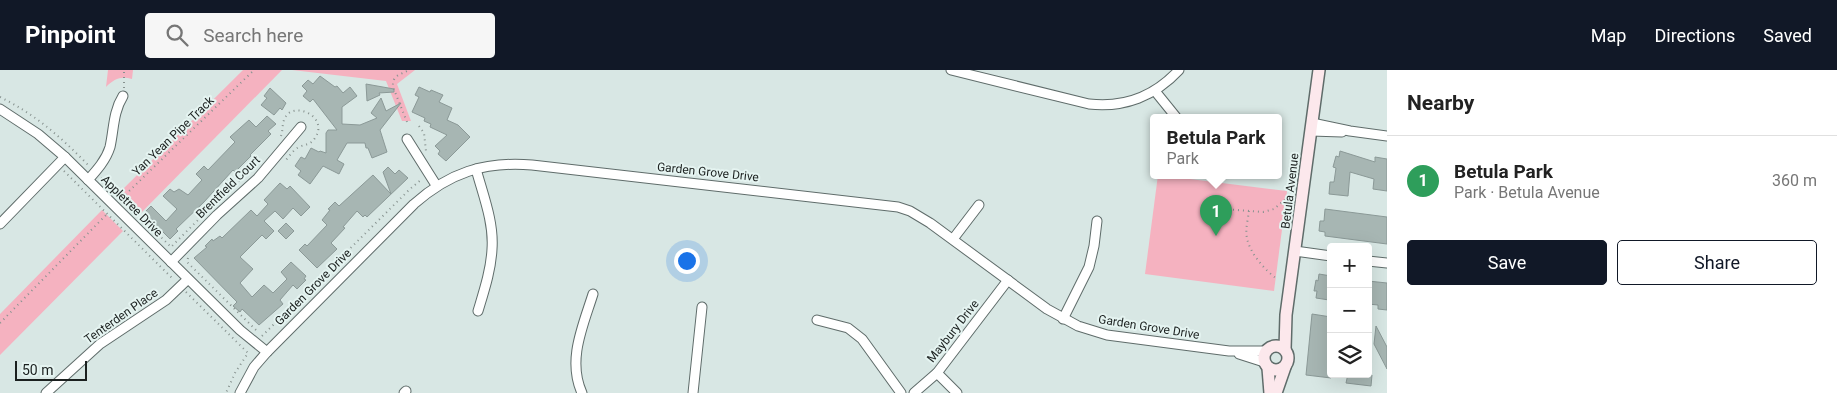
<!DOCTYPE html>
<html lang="en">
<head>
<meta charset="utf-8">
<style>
  body { margin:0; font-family:Roboto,sans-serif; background:#f6f6f6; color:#222 }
  .controls { position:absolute; right:15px; bottom:15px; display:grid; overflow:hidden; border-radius:5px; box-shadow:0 5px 20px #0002 }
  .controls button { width:45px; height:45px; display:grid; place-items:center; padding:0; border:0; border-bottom:1px solid #e0e0e0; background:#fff; color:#222; font:25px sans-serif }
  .scale { position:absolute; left:15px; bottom:12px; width:72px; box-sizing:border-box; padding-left:5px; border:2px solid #1b201f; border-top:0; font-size:14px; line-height:18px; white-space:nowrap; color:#1b201f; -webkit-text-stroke:4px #e5f4f1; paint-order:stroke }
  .you { position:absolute; left:686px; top:190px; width:18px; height:18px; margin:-12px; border:4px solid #fff; border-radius:50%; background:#1a73e8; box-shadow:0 0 0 8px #1a73e833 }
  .badge { display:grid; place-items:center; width:32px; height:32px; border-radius:50%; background:#111827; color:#fff; font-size:16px; font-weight:700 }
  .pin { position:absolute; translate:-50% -41px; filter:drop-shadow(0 1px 2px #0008) }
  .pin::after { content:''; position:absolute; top:26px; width:18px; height:15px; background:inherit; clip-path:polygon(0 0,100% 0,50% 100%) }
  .popup { position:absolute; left:1150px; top:44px; width:132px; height:65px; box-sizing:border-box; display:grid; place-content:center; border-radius:5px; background:#fff; filter:drop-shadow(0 1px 4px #0005); font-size:16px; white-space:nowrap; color:#767676 }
  .popup b { font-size:19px; color:#222 }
  .popup::after { content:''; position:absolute; left:50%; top:100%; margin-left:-10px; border:10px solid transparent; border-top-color:#fff }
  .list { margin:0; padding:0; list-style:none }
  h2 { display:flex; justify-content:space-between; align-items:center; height:65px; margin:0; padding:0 20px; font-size:21px }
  h2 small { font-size:16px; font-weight:400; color:#767676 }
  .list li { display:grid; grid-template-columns:32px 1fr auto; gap:15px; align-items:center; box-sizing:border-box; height:90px; padding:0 20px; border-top:1px solid #e0e0e0 }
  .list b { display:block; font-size:19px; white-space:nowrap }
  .list p { margin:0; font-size:16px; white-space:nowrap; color:#767676 }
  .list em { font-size:16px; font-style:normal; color:#767676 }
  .actions { display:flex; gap:10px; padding:15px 20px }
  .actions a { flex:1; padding:11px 0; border:1px solid #111827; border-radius:5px; text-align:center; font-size:18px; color:#111827 }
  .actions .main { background:#111827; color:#fff }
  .icon { flex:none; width:28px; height:28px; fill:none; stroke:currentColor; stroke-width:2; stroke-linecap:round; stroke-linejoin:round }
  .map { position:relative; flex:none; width:1387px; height:323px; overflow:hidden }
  header { display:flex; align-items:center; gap:30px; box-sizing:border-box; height:70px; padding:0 25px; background:#111827; color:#fff }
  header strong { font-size:24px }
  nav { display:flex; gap:28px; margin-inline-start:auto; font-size:18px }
  .search { width:350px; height:45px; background:#f6f6f6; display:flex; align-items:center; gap:12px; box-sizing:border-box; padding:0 18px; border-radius:5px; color:#767676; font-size:19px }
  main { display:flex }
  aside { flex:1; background:#fff }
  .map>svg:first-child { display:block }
  .green { fill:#f5b2c0 }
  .building { fill:#a7b6b3; stroke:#8b9997 }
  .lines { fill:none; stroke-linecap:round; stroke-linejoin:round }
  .street-casing { stroke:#5f6c6a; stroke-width:11 }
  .secondary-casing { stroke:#5f6c6a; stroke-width:14 }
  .path { stroke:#87928f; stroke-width:2; stroke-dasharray:1 4; stroke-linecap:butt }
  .street { stroke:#fff; stroke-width:9 }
  .secondary { stroke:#fce8ec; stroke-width:11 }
  .labels { text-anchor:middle; stroke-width:4; stroke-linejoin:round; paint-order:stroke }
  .street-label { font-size:12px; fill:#1b201f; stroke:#e5f4f1 }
</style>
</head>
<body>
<header>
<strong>Pinpoint</strong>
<div class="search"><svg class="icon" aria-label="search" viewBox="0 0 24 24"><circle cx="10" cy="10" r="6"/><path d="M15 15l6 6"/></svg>Search here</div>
<nav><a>Map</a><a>Directions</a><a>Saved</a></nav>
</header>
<main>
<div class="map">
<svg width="1387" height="323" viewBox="0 0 1387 323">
  <rect width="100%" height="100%" fill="#d8e7e4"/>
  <g class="green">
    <path d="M108,0H133L132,9C121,6 114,9 106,17Z"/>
    <polygon points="243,0 282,0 140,144 118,124"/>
    <polygon points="292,0 415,0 397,14 411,51 402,51 386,11"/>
    <polygon points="1158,105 1287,121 1274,221 1145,204"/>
    <polygon points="102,140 123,161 0,285 0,244"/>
  </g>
  <g class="building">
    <polygon points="320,6 335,17 337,16 343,23 350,17 357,26 342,37 342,54 360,55 377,48 371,43 381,28 386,41 401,33 380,60 387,82 372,88 368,78 366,78 365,73 347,73 337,90 344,94 339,104 323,96 310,114 298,105 301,101 295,96 301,87 305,89 311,78 319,82 320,81 326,83 326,63 328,60 337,60 313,29 310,32 303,26 307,21 302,16 308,10 313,14"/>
    <polygon points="366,14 394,19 394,22 379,23 380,25 367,31"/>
    <polygon points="419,17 430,22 431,20 443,25 439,32 452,38 447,50 458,55 470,67 446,91 438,84 440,81 435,76 447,65 430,57 431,54 424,51 425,48 412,42 419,27 415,25"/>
    <polygon points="270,18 286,33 282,40 280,38 274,45 261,35 267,28 264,26"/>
    <polygon points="267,46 276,54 268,61 271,64 250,85 251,86 235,102 233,100 204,132 176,159 178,161 170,169 144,143 151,136 166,151 177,139 163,126 170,119 174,122 179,119 188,125 202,110 196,104 204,96 208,100 235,72 230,67 249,50 256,57"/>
    <polygon points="1340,81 1375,92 1375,87 1387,89 1387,121 1373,119 1374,109 1350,102 1348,126 1329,124 1330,112 1334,112 1336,98 1333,97 1336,86 1339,87"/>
    <polygon points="388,97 395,104 399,100 408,108 367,147 365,145 363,147 357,141 343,157 345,158 331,173 337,179 317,198 299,180 305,174 307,176 327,155 322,150 330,140 328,139 335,132 339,136 373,105 391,124 383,102"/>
    <polygon points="280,113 287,119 290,116 310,137 301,146 293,138 283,149 275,141 264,151 274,161 266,169 262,165 240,187 253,199 240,213 252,227 264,215 273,223 287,209 281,202 291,192 306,206 304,209 306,210 297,219 293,215 280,230 283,234 259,255 242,239 240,242 233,236 237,232 194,188 207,177 205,176 212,169 213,171 220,166 222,168 251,140 257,146 268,134 264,130"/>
    <polygon points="1325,139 1387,147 1387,174 1325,166 1325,162 1319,161 1320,151 1324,151"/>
    <polygon points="286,153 294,161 286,169 278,161"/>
    <polygon points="1319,204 1331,206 1329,230 1316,228 1317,221 1314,221 1316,210 1318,211"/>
    <polygon points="1368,211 1387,213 1387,240 1378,239 1378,235 1368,234"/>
    <polygon points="1312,244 1331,247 1331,274 1328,295 1331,295 1331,308 1306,305"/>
    <polygon points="1376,256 1387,277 1387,299 1374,274"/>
    <polygon points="1348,304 1372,305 1371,316 1346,313"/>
  </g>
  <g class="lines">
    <defs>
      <g id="street">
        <path d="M951,0L1089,34C1124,38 1155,26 1179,0"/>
        <polyline points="1155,21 1176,47"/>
        <polyline points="0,39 38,64 65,87 240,260 267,282"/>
        <polyline points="1312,53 1350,61 1387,66"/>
        <polyline points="1311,61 1342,62"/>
        <polyline points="407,69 436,115"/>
        <path d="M476,99C483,125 494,152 492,179C491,200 484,221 478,241"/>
        <path d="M88,110C97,100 106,90 110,77C114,59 113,42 123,26"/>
        <polyline points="0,154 65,87"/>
        <polyline points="953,169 979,135"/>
        <polyline points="1295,181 1331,186"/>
        <polyline points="1368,191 1387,193"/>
        <polyline points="171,192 217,145 258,108 301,57"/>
        <polyline points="1063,249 1089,197 1094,176 1097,151"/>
        <polyline points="817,250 848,258 862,269 901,323"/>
        <polyline points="1239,284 1264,292"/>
        <polyline points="937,303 957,323"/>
        <polyline points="46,323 100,274 166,230 188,209"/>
        <path d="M240,323L254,297L267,282L414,134C449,103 484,91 532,95L898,137L910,141L930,153L1047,239L1078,256L1107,265L1229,281H1266"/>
        <polyline points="404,323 406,321"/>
        <path d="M582,323C567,290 583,256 593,224"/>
        <polyline points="693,323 702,237"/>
        <polyline points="914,323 937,303 1008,210"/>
      </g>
      <g id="secondary">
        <circle cx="1276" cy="288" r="12"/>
        <polyline points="1285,279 1286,245 1319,0"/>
        <polyline points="1268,298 1270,323"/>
        <polyline points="1276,323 1285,297"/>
      </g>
    </defs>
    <use href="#street" class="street-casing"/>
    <use href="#secondary" class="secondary-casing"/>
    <g class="path">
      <polyline points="124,18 124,0"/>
      <path d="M0,27C35,44 62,68 89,96"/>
      <path d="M407,52L393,17C392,5 400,5 409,0"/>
      <polyline points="419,56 424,63 426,81"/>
      <path d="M281,66C283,61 282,55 284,50C291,29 330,46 315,68C311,75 305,74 299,77C293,80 289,87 285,91"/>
      <polyline points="64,101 174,210"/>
      <polyline points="101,108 171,177 201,147"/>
      <polyline points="122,128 254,0"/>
      <polyline points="213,135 255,96"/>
      <polyline points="1223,139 1263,142 1274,139 1287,128"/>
      <path d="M1249,141C1248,149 1245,160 1247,168C1250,184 1265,200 1277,209"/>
      <polyline points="188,188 187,192 257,261"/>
      <polyline points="186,222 248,283 235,303 226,323"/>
      <polyline points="0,253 107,144"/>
      <polyline points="262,266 410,119 422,109"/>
    </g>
    <use href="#street" class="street"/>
    <use href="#secondary" class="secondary"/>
  </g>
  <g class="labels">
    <g class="street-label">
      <text transform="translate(173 66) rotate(-44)" y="4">Yan Yean Pipe Track</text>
      <text transform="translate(708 102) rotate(6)" y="4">Garden Grove Drive</text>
      <text transform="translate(228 117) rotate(-44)" y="4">Brentfield Court</text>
      <text transform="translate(1290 121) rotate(-83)" y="4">Betula Avenue</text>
      <text transform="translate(132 136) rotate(45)" y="4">Appletree Drive</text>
      <text transform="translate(313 217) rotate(-45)" y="4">Garden Grove Drive</text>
      <text transform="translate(121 246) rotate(-35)" y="4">Tenterden Place</text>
      <text transform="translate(1149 257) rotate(9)" y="4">Garden Grove Drive</text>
      <text transform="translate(953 261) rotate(-52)" y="4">Maybury Drive</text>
    </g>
  </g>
</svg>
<div class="controls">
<button>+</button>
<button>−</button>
<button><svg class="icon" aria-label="layers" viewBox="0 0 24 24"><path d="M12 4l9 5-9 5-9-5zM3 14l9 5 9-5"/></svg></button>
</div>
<div class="scale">50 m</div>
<div class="you"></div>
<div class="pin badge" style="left:1216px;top:166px;background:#2e9e5b">1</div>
<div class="popup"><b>Betula Park</b>Park</div>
</div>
<aside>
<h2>Nearby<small></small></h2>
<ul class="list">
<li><span class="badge" style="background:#2e9e5b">1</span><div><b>Betula Park</b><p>Park · Betula Avenue</p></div><em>360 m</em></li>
</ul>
<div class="actions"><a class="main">Save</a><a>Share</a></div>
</aside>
</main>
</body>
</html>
